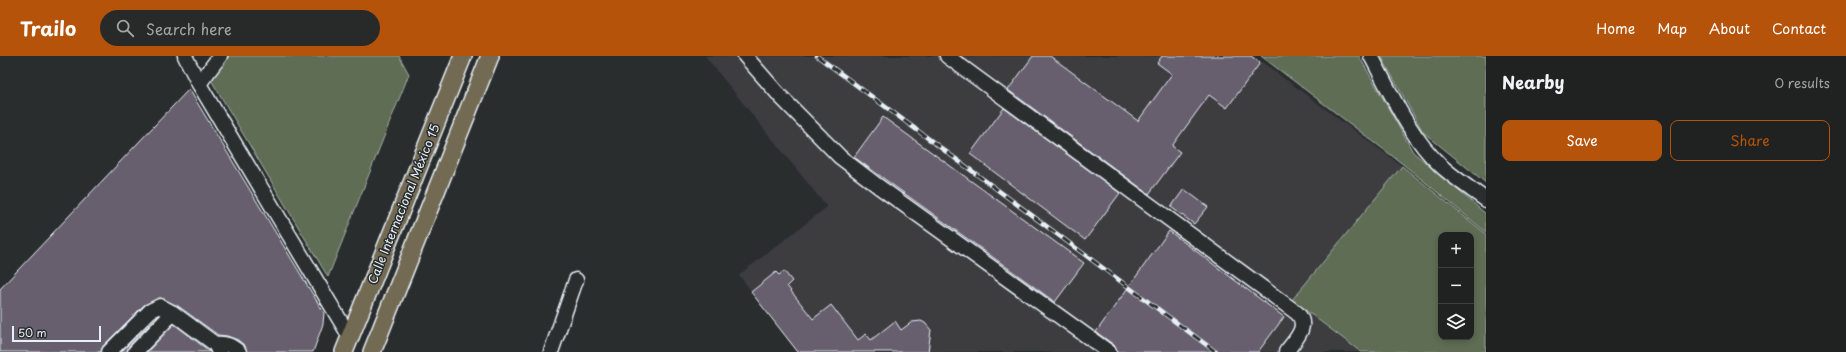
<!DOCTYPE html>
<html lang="en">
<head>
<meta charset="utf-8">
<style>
  body { margin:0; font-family:"Playpen Sans",sans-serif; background:#282a2a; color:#f1f3f6 }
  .controls { position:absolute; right:12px; bottom:12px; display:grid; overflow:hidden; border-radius:8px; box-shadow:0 2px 6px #0003 }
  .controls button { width:36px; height:36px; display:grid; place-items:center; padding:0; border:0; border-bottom:1px solid #3d3f40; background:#202222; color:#f1f3f6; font:20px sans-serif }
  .scale { position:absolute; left:12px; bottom:10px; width:89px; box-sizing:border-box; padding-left:4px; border:2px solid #e8f1f8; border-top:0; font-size:11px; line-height:14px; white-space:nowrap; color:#e8f1f8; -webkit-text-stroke:3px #2a2d2e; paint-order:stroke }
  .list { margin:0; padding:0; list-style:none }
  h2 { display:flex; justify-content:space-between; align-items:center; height:52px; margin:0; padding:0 16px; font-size:17px }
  h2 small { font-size:13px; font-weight:400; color:#a2a4a5 }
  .actions { display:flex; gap:8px; padding:12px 16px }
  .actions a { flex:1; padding:9px 0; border:1px solid #b45309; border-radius:8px; text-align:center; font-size:14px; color:#b45309 }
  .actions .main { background:#b45309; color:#fff }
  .icon { flex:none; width:22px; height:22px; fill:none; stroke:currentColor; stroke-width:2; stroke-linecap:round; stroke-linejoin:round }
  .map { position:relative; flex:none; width:1486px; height:296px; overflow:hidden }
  header { display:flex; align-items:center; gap:24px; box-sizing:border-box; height:56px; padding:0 20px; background:#b45309; color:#fff }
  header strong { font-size:19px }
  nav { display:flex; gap:22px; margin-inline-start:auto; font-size:14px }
  .search { width:280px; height:36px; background:#282a2a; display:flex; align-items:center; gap:10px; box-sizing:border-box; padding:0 14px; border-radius:22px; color:#a2a4a5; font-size:15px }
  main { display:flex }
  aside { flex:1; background:#202222 }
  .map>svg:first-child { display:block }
  .built { fill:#3d3c41 }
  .green { fill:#5e6d55; stroke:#a3afa6; fill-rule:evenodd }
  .building { fill:#685e6e; stroke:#e8f1f8 }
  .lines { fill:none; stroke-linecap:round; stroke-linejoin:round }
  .minor-casing { stroke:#e8f1f8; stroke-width:17 }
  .major-casing { stroke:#e8f1f8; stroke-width:20 }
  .minor { stroke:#2a2d2e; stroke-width:14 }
  .major { stroke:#736b52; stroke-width:17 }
  .rail-casing { stroke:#e8f1f8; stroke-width:4.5 }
  .rail { stroke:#2a2d2e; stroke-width:3; stroke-dasharray:9; stroke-linecap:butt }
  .labels { text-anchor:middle; stroke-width:3; stroke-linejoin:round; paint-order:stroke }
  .street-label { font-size:12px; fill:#e8f1f8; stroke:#2a2d2e }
</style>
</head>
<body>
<header>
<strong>Trailo</strong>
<div class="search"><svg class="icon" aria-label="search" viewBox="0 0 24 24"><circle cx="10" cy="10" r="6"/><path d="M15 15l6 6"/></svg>Search here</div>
<nav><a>Home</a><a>Map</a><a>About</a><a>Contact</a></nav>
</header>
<main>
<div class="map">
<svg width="1486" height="296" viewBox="0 0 1486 296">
  <rect width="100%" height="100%" fill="#2a2d2e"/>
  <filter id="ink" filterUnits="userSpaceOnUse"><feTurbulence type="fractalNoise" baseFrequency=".025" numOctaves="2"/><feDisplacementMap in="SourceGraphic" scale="8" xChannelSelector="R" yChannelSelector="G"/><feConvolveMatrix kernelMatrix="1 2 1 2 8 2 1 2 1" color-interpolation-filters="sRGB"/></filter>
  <g filter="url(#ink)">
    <polygon class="built" points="705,0 1254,0 1402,110 1292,244 1361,296 797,296 739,219 827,151"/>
    <g class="green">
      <polygon points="229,0 399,0 409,18 328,221 211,24"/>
      <polygon points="1261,0 1359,0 1413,96 1486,158 1486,176 1404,109"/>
      <polygon points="1381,0 1486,0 1486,127 1423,76"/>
      <path d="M1402,110L1486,178V296H1361L1292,244ZM1441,179H1471V281H1441Z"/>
    </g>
    <g class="building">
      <polygon points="1033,0 1050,0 1138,65 1172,18 1157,7 1162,0 1251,0 1260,7 1227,52 1209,39 1172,90 1180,96 1149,138 1008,34"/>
      <polygon points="189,33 324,257 323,268 313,296 247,296 245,290 238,284 227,280 218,279 178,250 160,242 144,249 103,290 101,296 0,296 0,233"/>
      <polygon points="1004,52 1120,137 1085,184 970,98"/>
      <polygon points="883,61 1084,207 1055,246 854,101"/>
      <polygon points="1184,133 1208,151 1194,168 1171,151"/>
      <polygon points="1169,175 1284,261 1258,296 1117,296 1114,289 1096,276"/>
      <polygon points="784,215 792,225 787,230 813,263 831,249 858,284 866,278 871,284 895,265 901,274 912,266 921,265 925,267 931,274 928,296 798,296 751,236 776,216 779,219"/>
      <polygon points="157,261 129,290 127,296 121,296"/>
      <polygon points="174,268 208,294 210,296 147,296"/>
    </g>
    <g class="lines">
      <defs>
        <g id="minor">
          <polyline points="185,0 199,28 350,281"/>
          <polyline points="745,0 780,40 840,101 878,130 1109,296"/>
          <path d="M947,0L1297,257C1310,270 1295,284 1286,296"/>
          <path d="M1371,0C1391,37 1409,80 1440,109C1454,122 1471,133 1486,144"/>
          <polyline points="199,28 220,0"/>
          <path d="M215,288C226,287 231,289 239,296"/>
          <polyline points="109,296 150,255 160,250 173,257 215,288 219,296"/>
          <polyline points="135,296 173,257"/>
          <polyline points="551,296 576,224"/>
        </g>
        <g id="major">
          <polyline points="344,296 463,0"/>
          <polyline points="372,296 490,0"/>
        </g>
      </defs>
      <use href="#minor" class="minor-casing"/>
      <use href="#major" class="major-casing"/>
      <use href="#minor" class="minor"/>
      <use href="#major" class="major"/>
      <defs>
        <polyline id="rail" points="817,0 1216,296"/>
      </defs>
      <use href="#rail" class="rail-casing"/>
      <use href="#rail" class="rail"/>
    </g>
  </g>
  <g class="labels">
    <g class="street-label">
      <text transform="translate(404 148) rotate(-68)" y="4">Calle Internacional México 15</text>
    </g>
  </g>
</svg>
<div class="controls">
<button>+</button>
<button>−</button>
<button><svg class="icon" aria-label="layers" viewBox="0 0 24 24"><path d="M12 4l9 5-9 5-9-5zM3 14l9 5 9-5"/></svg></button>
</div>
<div class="scale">50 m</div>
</div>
<aside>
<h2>Nearby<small>0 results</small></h2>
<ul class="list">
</ul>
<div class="actions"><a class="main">Save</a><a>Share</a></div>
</aside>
</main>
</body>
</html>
